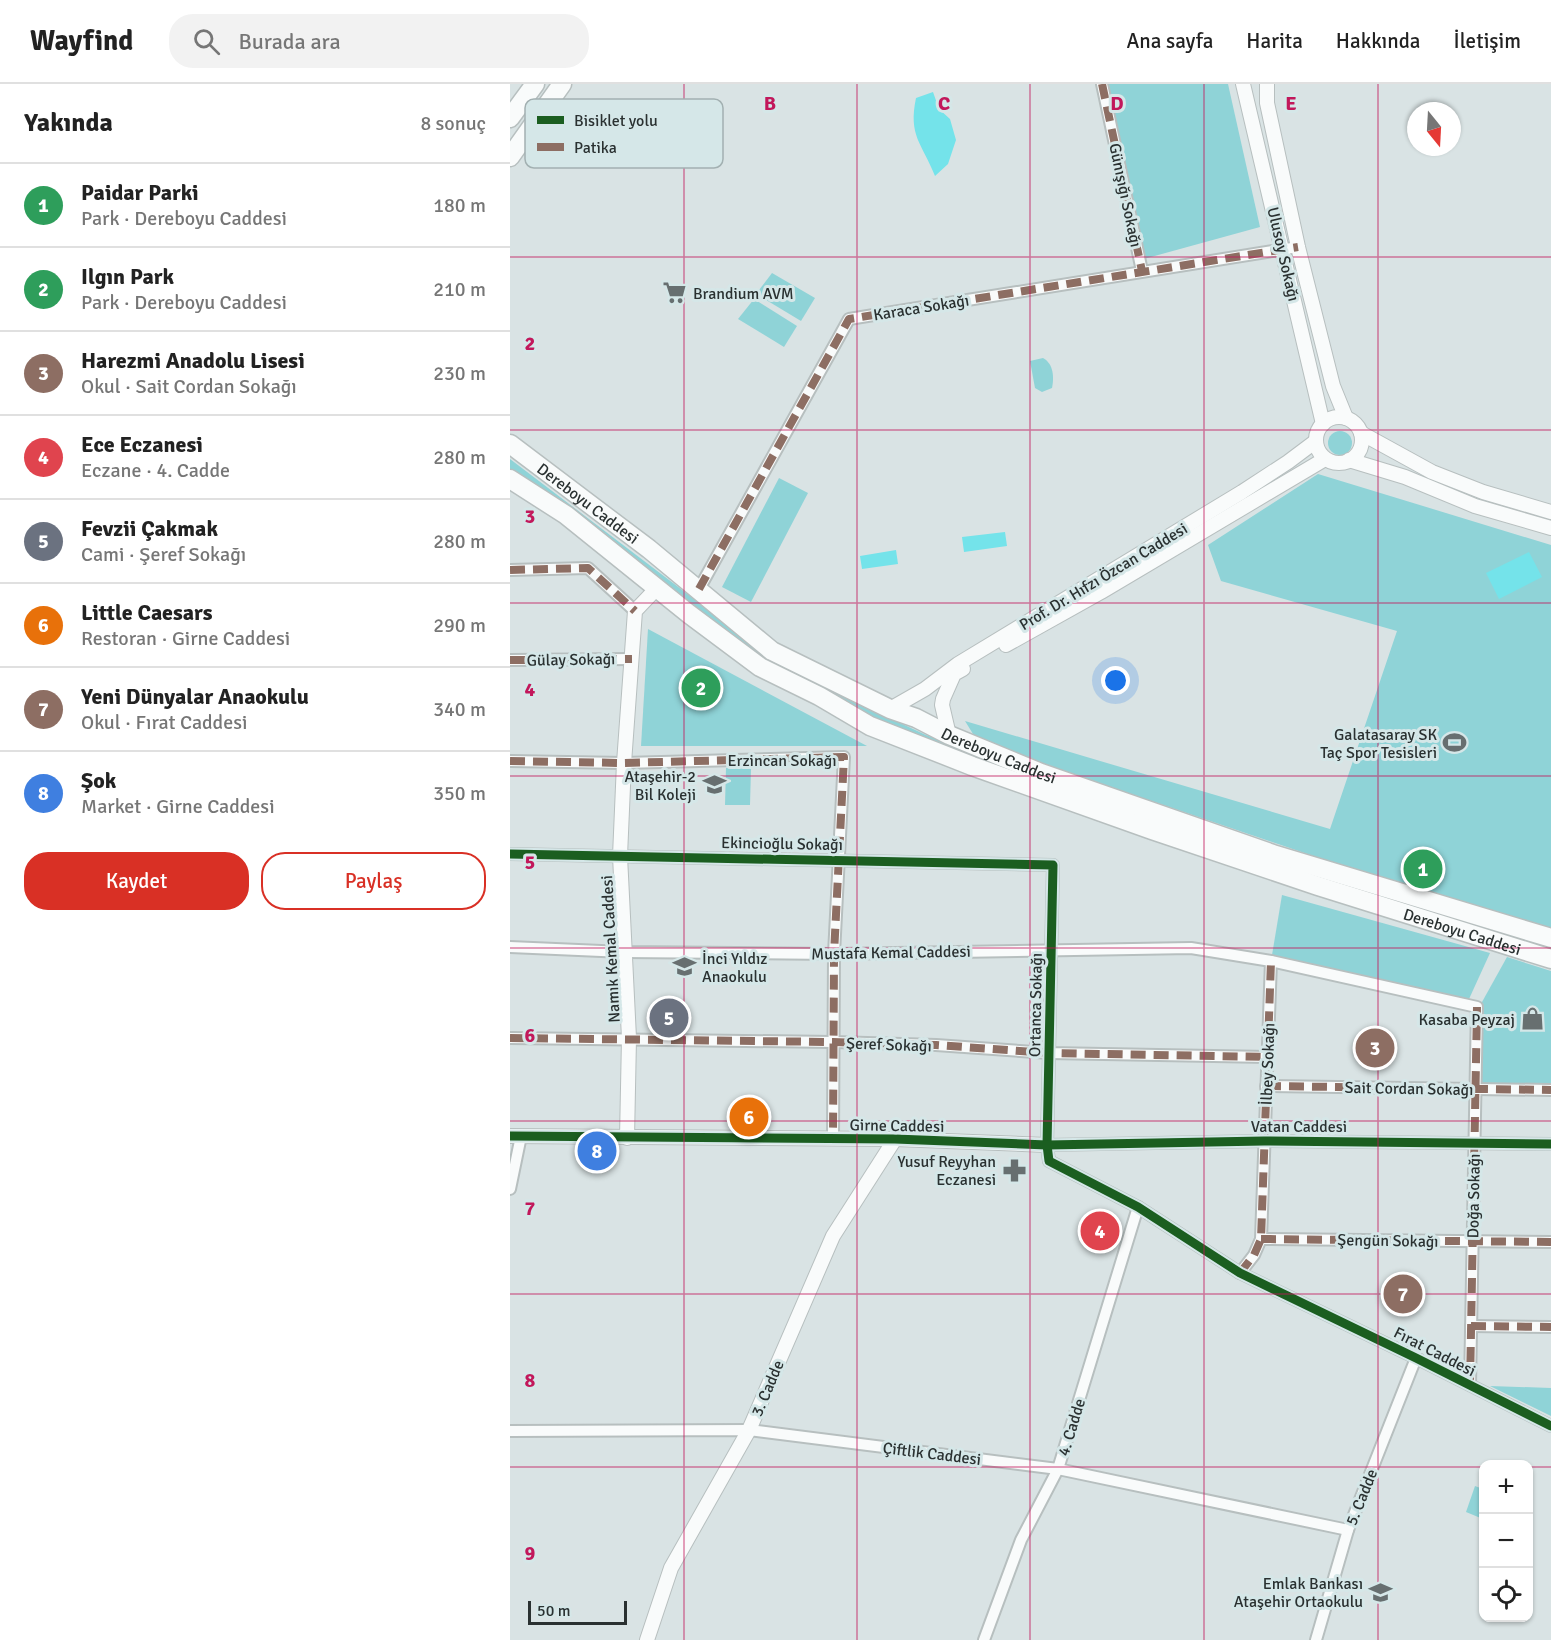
<!DOCTYPE html>
<html lang="tr">
<head>
<meta charset="utf-8">
<style>
  body { margin:0; font-family:Signika,sans-serif; background:#f2f2f2; color:#222 }
  .controls { position:absolute; right:18px; bottom:18px; display:grid; overflow:hidden; border-radius:12px; box-shadow:0 2px 4px #0004 }
  .controls button { width:54px; height:54px; display:grid; place-items:center; padding:0; border:0; border-bottom:2px solid #e0e0e0; background:#fff; color:#222; font:30px sans-serif }
  .compass { position:absolute; left:897px; top:18px; width:54px; height:54px; border-radius:50%; background:#fff; box-shadow:0 2px 4px #0004; rotate:162deg }
  .scale { position:absolute; left:18px; bottom:15px; width:99px; box-sizing:border-box; padding-left:6px; border:3px solid #2a3131; border-top:0; font-size:16px; line-height:21px; white-space:nowrap; color:#2a3131; -webkit-text-stroke:4px #d5e7e8; paint-order:stroke }
  .you { position:absolute; left:606px; top:597px; width:21px; height:21px; margin:-15px; border:4px solid #fff; border-radius:50%; background:#1a73e8; box-shadow:0 0 0 9px #1a73e833 }
  .badge { display:grid; place-items:center; width:39px; height:39px; border-radius:50%; background:#d93025; color:#fff; font-size:20px; font-weight:700 }
  .pin { position:absolute; translate:-50% -50%; border:3px solid #fff; box-shadow:0 2px 6px #0006 }
  .list { margin:0; padding:0; list-style:none }
  h2 { display:flex; justify-content:space-between; align-items:center; height:78px; margin:0; padding:0 24px; font-size:26px }
  h2 small { font-size:20px; font-weight:400; color:#767676 }
  .list li { display:grid; grid-template-columns:39px 1fr auto; gap:18px; align-items:center; box-sizing:border-box; height:84px; padding:0 24px; border-top:2px solid #e0e0e0 }
  .list b { display:block; font-size:22px; white-space:nowrap }
  .list p { margin:0; font-size:20px; white-space:nowrap; color:#767676 }
  .list em { font-size:20px; font-style:normal; color:#767676 }
  .actions { display:flex; gap:12px; padding:18px 24px }
  .actions a { flex:1; padding:14px 0; border:2px solid #d93025; border-radius:24px; text-align:center; font-size:21px; color:#d93025 }
  .actions .main { background:#d93025; color:#fff }
  .icon { flex:none; width:33px; height:33px; fill:none; stroke:currentColor; stroke-width:2; stroke-linecap:round; stroke-linejoin:round }
  .map { position:relative; flex:none; width:1041px; height:1556px; overflow:hidden }
  header { display:flex; align-items:center; gap:36px; box-sizing:border-box; height:84px; padding:0 30px; background:#fff; border-bottom:2px solid #e0e0e0 }
  header strong { font-size:28px }
  nav { display:flex; gap:33px; margin-inline-start:auto; font-size:21px }
  .search { width:420px; height:54px; background:#f2f2f2; display:flex; align-items:center; gap:15px; box-sizing:border-box; padding:0 21px; border-radius:24px; color:#767676; font-size:22px }
  main { display:flex }
  aside { flex:1; background:#fff }
  .map>svg:first-child { display:block }
  .green { fill:#8fd3d7 }
  .water { fill:#74e3ea }
  .lines { fill:none; stroke-linecap:round; stroke-linejoin:round }
  .minor-casing { stroke:#b7bfbf; stroke-width:14 }
  .tertiary-casing { stroke:#b7bfbf; stroke-width:16 }
  .primary-casing { stroke:#b7bfbf; stroke-width:21 }
  .minor { stroke:#f9fbfb; stroke-width:10 }
  .tertiary { stroke:#f9fbfb; stroke-width:14 }
  .primary { stroke:#f9fbfb; stroke-width:18 }
  .quiet { stroke:#8d6e63; stroke-width:8; stroke-dasharray:15 8; stroke-linecap:butt }
  .cycleway-casing { stroke:#d5e7e8; stroke-width:13 }
  .cycleway { stroke:#1b5e20; stroke-width:9 }
  .grid { fill:none; stroke:#c2185b; stroke-width:1.5; stroke-opacity:0.55 }
  .labels { text-anchor:middle; stroke-width:6; stroke-linejoin:round; paint-order:stroke }
  .street-label { font-size:16px; fill:#2a3131; stroke:#d5e7e8 }
  .poi-label { font-size:16px; fill:#2a3131; stroke:#d5e7e8; text-anchor:end }
  .key { fill:#d5e7e8; stroke:#a2b0b1; stroke-width:1.5 }
  .key-label { font-size:16px; fill:#2a3131 }
  .grid-label { font-size:20px; text-anchor:middle; font-weight:bold; fill:#c2185b; stroke:#d5e7e8; stroke-width:6; stroke-linejoin:round; paint-order:stroke }
</style>
</head>
<body>
<header>
<strong>Wayfind</strong>
<div class="search"><svg class="icon" aria-label="search" viewBox="0 0 24 24"><circle cx="10" cy="10" r="6"/><path d="M15 15l6 6"/></svg>Burada ara</div>
<nav><a>Ana sayfa</a><a>Harita</a><a>Hakkında</a><a>İletişim</a></nav>
</header>
<main>
<aside>
<h2>Yakında<small>8 sonuç</small></h2>
<ul class="list">
<li><span class="badge" style="background:#2e9e5b">1</span><div><b>Paidar Parki</b><p>Park · Dereboyu Caddesi</p></div><em>180 m</em></li>
<li><span class="badge" style="background:#2e9e5b">2</span><div><b>Ilgın Park</b><p>Park · Dereboyu Caddesi</p></div><em>210 m</em></li>
<li><span class="badge" style="background:#8d6e63">3</span><div><b>Harezmi Anadolu Lisesi</b><p>Okul · Sait Cordan Sokağı</p></div><em>230 m</em></li>
<li><span class="badge" style="background:#e0444e">4</span><div><b>Ece Eczanesi</b><p>Eczane · 4. Cadde</p></div><em>280 m</em></li>
<li><span class="badge" style="background:#6b7280">5</span><div><b>Fevzii Çakmak</b><p>Cami · Şeref Sokağı</p></div><em>280 m</em></li>
<li><span class="badge" style="background:#e8710a">6</span><div><b>Little Caesars</b><p>Restoran · Girne Caddesi</p></div><em>290 m</em></li>
<li><span class="badge" style="background:#8d6e63">7</span><div><b>Yeni Dünyalar Anaokulu</b><p>Okul · Fırat Caddesi</p></div><em>340 m</em></li>
<li><span class="badge" style="background:#3f7fe0">8</span><div><b>Şok</b><p>Market · Girne Caddesi</p></div><em>350 m</em></li>
</ul>
<div class="actions"><a class="main">Kaydet</a><a>Paylaş</a></div>
</aside>
<div class="map">
<svg width="1041" height="1556" viewBox="0 0 1041 1556">
  <rect width="100%" height="100%" fill="#d9e3e4"/>
  <g class="green">
    <polygon points="594,0 718,0 750,143 630,176"/>
    <polygon points="262,189 305,214 291,237 246,210"/>
    <polygon points="244,215 287,242 274,263 228,235"/>
    <path d="M533,274C544,280 544,294 542,304L532,308L525,304L520,277Z"/>
    <circle cx="830" cy="359" r="12"/>
    <polygon points="0,375 263,575 343,617 416,651 462,668 1041,861 1041,867 826,800 465,676 358,634 261,580 0,390"/>
    <polygon points="808,390 1041,461 1041,848 809,774 468,658 455,637 820,745 887,547 711,497 698,461"/>
    <polygon points="269,394 298,409 241,518 212,503"/>
    <polygon points="138,545 357,662 131,662"/>
    <polygon points="216,684 241,684 240,721 215,721"/>
    <polygon points="772,811 980,869 959,915 761,877"/>
    <polygon points="997,873 1041,887 1041,1005 965,1005 972,918"/>
    <polygon points="980,1302 1041,1304 1041,1332"/>
    <polygon points="965,1402 973,1405 973,1435 956,1428"/>
  </g>
  <g class="water">
    <path d="M423,8L429,25L440,35L446,56L438,80L425,92C412,59 398,52 406,14Z"/>
    <polygon points="495,448 497,462 454,468 452,453"/>
    <polygon points="386,466 388,480 352,485 350,472"/>
    <polygon points="1019,468 1032,493 989,515 976,489"/>
  </g>
  <g class="lines">
    <defs>
      <g id="minor">
        <polyline points="592,0 632,187"/>
        <polyline points="0,486 78,484 125,527"/>
        <polyline points="189,505 339,235 788,163"/>
        <polyline points="0,576 122,575"/>
        <polyline points="0,677 114,679 334,673 324,870 323,1055"/>
        <polyline points="0,770 543,781 537,1061 539,1077 628,1123 730,1189 906,1274 1041,1342"/>
        <polyline points="0,863 114,868 324,870 681,864 761,877 967,923 960,1301"/>
        <polyline points="0,954 323,958 426,961 539,969 758,973"/>
        <polyline points="756,1002 1041,1006"/>
        <polyline points="537,1061 754,1057 1041,1060"/>
        <polyline points="0,1105 11,1052"/>
        <polyline points="751,1155 1041,1158"/>
        <polyline points="730,1189 744,1171 751,1155 761,877"/>
        <polyline points="961,1242 1041,1243"/>
        <polyline points="0,1347 239,1346 548,1385 838,1446"/>
        <polyline points="474,1556 511,1456 548,1385 628,1123"/>
        <polyline points="806,1556 838,1446 906,1274"/>
      </g>
      <g id="tertiary">
        <polyline points="733,0 813,340"/>
        <polyline points="757,0 757,19 788,163 823,302 836,334"/>
        <circle cx="829" cy="356" r="23"/>
        <polyline points="851,349 922,388 973,408 1041,428"/>
        <polyline points="839,376 895,393 965,422 1041,444"/>
        <polyline points="496,561 591,508 815,375"/>
        <polyline points="380,625 415,605 448,580 732,408 778,378 806,357"/>
        <polyline points="439,651 432,621 433,615 444,590 453,585"/>
        <polyline points="0,1052 385,1055 537,1061"/>
        <polyline points="117,1054 119,954 110,772 114,679 125,527 147,504"/>
        <polyline points="137,1556 161,1484 239,1346 323,1152 385,1055"/>
      </g>
      <g id="primary">
        <polyline points="0,34 25,0"/>
        <polyline points="0,73 52,0"/>
        <path id="s1" d="M0,360L139,465L262,567L380,625L406,634L439,651L531,689L763,770L1041,854"/>
        <path id="s2" d="M0,395L56,431L179,530L250,583L309,612L360,642L462,682L642,746L808,802L1041,875"/>
      </g>
    </defs>
    <use href="#minor" class="minor-casing"/>
    <use href="#tertiary" class="tertiary-casing"/>
    <use href="#primary" class="primary-casing"/>
    <use href="#minor" class="minor"/>
    <use href="#tertiary" class="tertiary"/>
    <use href="#primary" class="primary"/>
    <g class="quiet">
      <polyline points="592,0 632,187"/>
      <polyline points="0,486 78,484 125,527"/>
      <polyline points="189,505 339,235 788,163"/>
      <polyline points="0,576 122,575"/>
      <polyline points="0,677 114,679 334,673 324,870 323,1055"/>
      <polyline points="0,954 323,958 426,961 539,969 758,973"/>
      <polyline points="756,1002 1041,1006"/>
      <polyline points="751,1155 1041,1158"/>
      <polyline points="730,1189 744,1171 751,1155 761,877"/>
      <polyline points="961,1242 1041,1243"/>
      <polyline points="960,1301 967,923"/>
    </g>
    <defs>
      <g id="cycleway">
        <polyline points="0,770 543,781 537,1061 539,1077 628,1123 730,1189 906,1274 1041,1342"/>
        <polyline points="0,1052 385,1055 537,1061 754,1057 1041,1060"/>
      </g>
    </defs>
    <use href="#cycleway" class="cycleway-casing"/>
    <use href="#cycleway" class="cycleway"/>
  </g>
  <path class="grid" d="M174,0V1556M347,0V1556M520,0V1556M694,0V1556M868,0V1556M0,173H1041M0,346H1041M0,519H1041M0,692H1041M0,864H1041M0,1037H1041M0,1210H1041M0,1383H974M1018,1383H1041"/>
  <defs>
    <symbol id="supermarket-bare" viewBox="-9 -9 18 18"><path d="M-6-5.5h2.5l.6 2H6L4.5 2H-2.5L-4.4-4H-6ZM-1.5 3.2a1.3 1.3 0 1 0 .1 0ZM3 3.2a1.3 1.3 0 1 0 .1 0Z" fill="#676f70" stroke="#d5e7e8" stroke-width="2.5" paint-order="stroke"/></symbol>
    <symbol id="stadium-bare" viewBox="-9 -9 18 18"><path d="M0-5a6.5 5 0 1 0 0 10a6.5 5 0 1 0 0-10ZM-3.5-1.8h7v3.6h-7Z" fill="#676f70" stroke="#d5e7e8" stroke-width="2.5" paint-order="stroke"/></symbol>
    <symbol id="school-bare" viewBox="-9 -9 18 18"><path d="M0-5L7-2L0 1L-7-2ZM-4 1L0 2.5L4 1V4Q0 6-4 4Z" fill="#676f70" stroke="#d5e7e8" stroke-width="2.5" paint-order="stroke"/></symbol>
    <symbol id="shop-bare" viewBox="-9 -9 18 18"><path d="M-5-2.5h2.3a2.7 3.5 0 0 1 5.4 0H5L5.5 6h-11ZM-1.5-2.5h3a1.5 2.3 0 0 0-3 0Z" fill="#676f70" stroke="#d5e7e8" stroke-width="2.5" paint-order="stroke"/></symbol>
    <symbol id="pharmacy-bare" viewBox="-9 -9 18 18"><path d="M-2-6h4v4h4v4h-4v4h-4v-4h-4v-4h4Z" fill="#676f70" stroke="#d5e7e8" stroke-width="2.5" paint-order="stroke"/></symbol>
  </defs>
  <g fill-rule="evenodd">
    <use href="#supermarket-bare" x="148" y="192" width="33" height="33"/>
    <use href="#stadium-bare" x="928" y="642" width="33" height="33"/>
    <use href="#school-bare" x="188" y="684" width="33" height="33"/>
    <use href="#school-bare" x="158" y="866" width="33" height="33"/>
    <use href="#shop-bare" x="1006" y="918" width="33" height="33"/>
    <use href="#pharmacy-bare" x="488" y="1070" width="33" height="33"/>
    <use href="#school-bare" x="854" y="1492" width="33" height="33"/>
  </g>
  <g class="labels">
    <g class="street-label">
      <text transform="translate(616 111) rotate(78)" y="6">Günışığı Sokağı</text>
      <text transform="translate(774 170) rotate(77)" y="6">Ulusoy Sokağı</text>
      <text transform="translate(411 223) rotate(-9)" y="6">Karaca Sokağı</text>
      <text dy="6" stroke="none"><textPath href="#s1" startOffset="98">Dereboyu Caddesi</textPath></text>
      <text transform="translate(593 492) rotate(-31)" y="6">Prof. Dr. Hıfzı Özcan Caddesi</text>
      <text transform="translate(61 575) rotate(-1)" y="6">Gülay Sokağı</text>
      <text dy="6" stroke="none"><textPath href="#s1" startOffset="584">Dereboyu Caddesi</textPath></text>
      <text x="272" y="682">Erzincan Sokağı</text>
      <text transform="translate(272 759) rotate(1)" y="6">Ekincioğlu Sokağı</text>
      <text dy="6" stroke="none"><textPath href="#s2" startOffset="1065">Dereboyu Caddesi</textPath></text>
      <text transform="translate(100 865) rotate(-93)" y="6">Namık Kemal Caddesi</text>
      <text transform="translate(381 868) rotate(-1)" y="6">Mustafa Kemal Caddesi</text>
      <text transform="translate(525 921) rotate(-89)" y="6">Ortanca Sokağı</text>
      <text transform="translate(379 960) rotate(2)" y="6">Şeref Sokağı</text>
      <text transform="translate(757 980) rotate(-88)" y="6">İlbey Sokağı</text>
      <text transform="translate(899 1004) rotate(1)" y="6">Sait Cordan Sokağı</text>
      <text transform="translate(387 1041) rotate(1)" y="6">Girne Caddesi</text>
      <text x="789" y="1048">Vatan Caddesi</text>
      <text transform="translate(963 1112) rotate(-89)" y="6">Doğa Sokağı</text>
      <text transform="translate(878 1156) rotate(1)" y="6">Şengün Sokağı</text>
      <text transform="translate(925 1267) rotate(27)" y="6">Fırat Caddesi</text>
      <text transform="translate(257 1304) rotate(-67)" y="6">3. Cadde</text>
      <text transform="translate(561 1343) rotate(-73)" y="6">4. Cadde</text>
      <text transform="translate(422 1369) rotate(7)" y="6">Çiftlik Caddesi</text>
      <text transform="translate(851 1413) rotate(-68)" y="6">5. Cadde</text>
    </g>
    <g class="poi-label">
      <text x="183" y="215" text-anchor="start">Brandium AVM</text>
      <text x="927" y="656">Galatasaray SK<tspan x="927" dy="18">Taç Spor Tesisleri</tspan></text>
      <text x="186" y="698">Ataşehir-2<tspan x="186" dy="18">Bil Koleji</tspan></text>
      <text x="192" y="880" text-anchor="start">İnci Yıldız<tspan x="192" dy="18">Anaokulu</tspan></text>
      <text x="1005" y="941">Kasaba Peyzaj</text>
      <text x="486" y="1083">Yusuf Reyyhan<tspan x="486" dy="18">Eczanesi</tspan></text>
      <text x="853" y="1505">Emlak Bankası<tspan x="853" dy="18">Ataşehir Ortaokulu</tspan></text>
    </g>
  </g>
  <rect x="15" y="15" width="198" height="69" rx="9" class="key"/>
  <rect x="27" y="32" width="27" height="8" fill="#1b5e20"/>
  <rect x="27" y="59" width="27" height="8" fill="#8d6e63"/>
  <g class="key-label">
    <text x="64" y="42">Bisiklet yolu</text>
    <text x="64" y="69">Patika</text>
  </g>
  <g class="grid-label">
    <text x="260" y="26">B</text>
    <text x="434" y="26">C</text>
    <text x="607" y="26">D</text>
    <text x="781" y="26">E</text>
    <text x="20" y="266">2</text>
    <text x="20" y="439">3</text>
    <text x="20" y="612">4</text>
    <text x="20" y="785">5</text>
    <text x="20" y="958">6</text>
    <text x="20" y="1131">7</text>
    <text x="20" y="1303">8</text>
    <text x="20" y="1476">9</text>
  </g>
</svg>
<div class="controls">
<button>+</button>
<button>−</button>
<button><svg class="icon" aria-label="locate" viewBox="0 0 24 24"><circle cx="12" cy="12" r="6"/><path d="M12 2v4M12 18v4M2 12h4M18 12h4"/></svg></button>
</div>
<svg class="compass" viewBox="-18 -18 36 36"><path d="M0-13l5 13h-10z" fill="#e53935"/><path d="M0 13l5-13h-10z" fill="#767676"/></svg>
<div class="scale">50 m</div>
<div class="you"></div>
<div class="pin badge" style="left:913px;top:785px;background:#2e9e5b">1</div>
<div class="pin badge" style="left:191px;top:604px;background:#2e9e5b">2</div>
<div class="pin badge" style="left:865px;top:964px;background:#8d6e63">3</div>
<div class="pin badge" style="left:590px;top:1147px;background:#e0444e">4</div>
<div class="pin badge" style="left:159px;top:934px;background:#6b7280">5</div>
<div class="pin badge" style="left:239px;top:1033px;background:#e8710a">6</div>
<div class="pin badge" style="left:893px;top:1210px;background:#8d6e63">7</div>
<div class="pin badge" style="left:87px;top:1067px;background:#3f7fe0">8</div>
</div>
</main>
</body>
</html>
